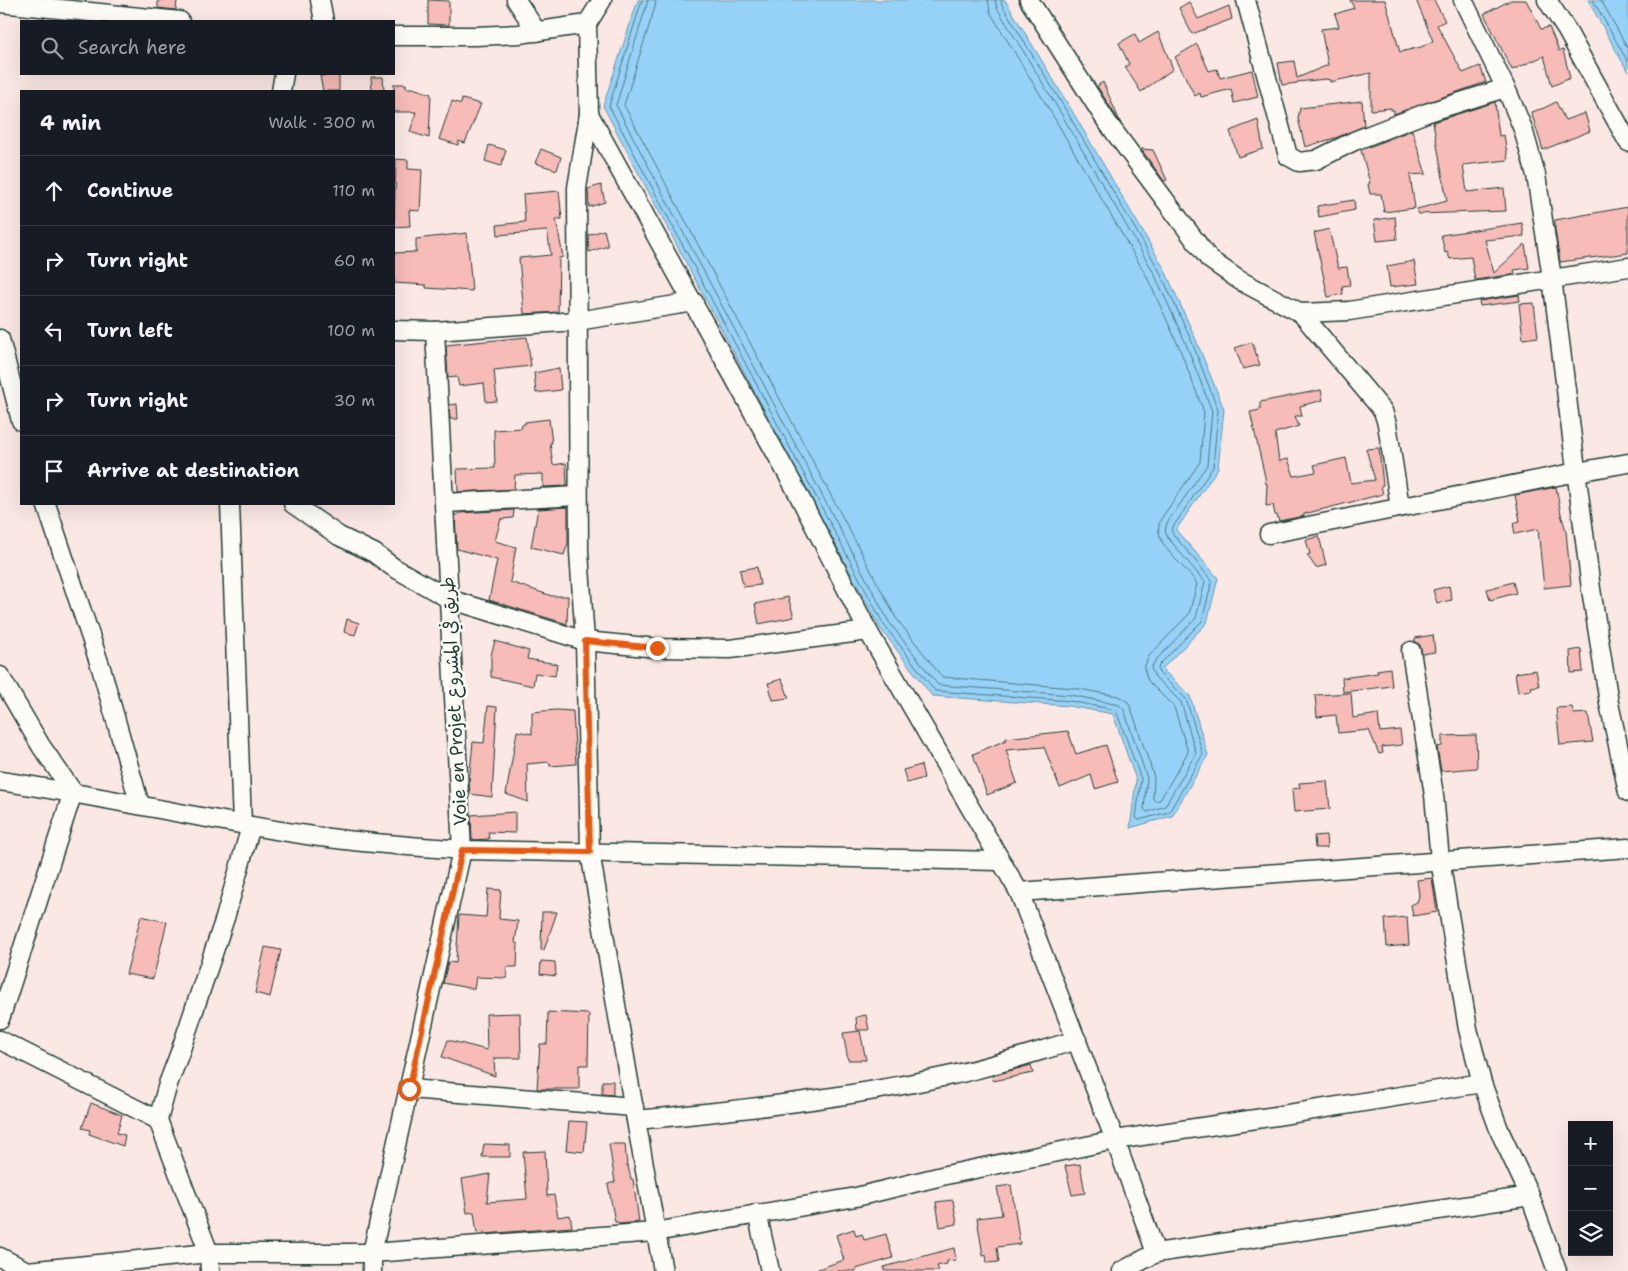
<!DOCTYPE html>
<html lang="en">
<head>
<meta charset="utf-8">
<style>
  body { margin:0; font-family:"Shantell Sans","Playpen Sans Arabic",sans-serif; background:#20242c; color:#f1f3f6 }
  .controls { position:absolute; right:15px; bottom:15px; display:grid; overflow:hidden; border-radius:0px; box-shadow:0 5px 20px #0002 }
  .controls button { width:45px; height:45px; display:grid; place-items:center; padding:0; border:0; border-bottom:1px solid #363941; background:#171b24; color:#f1f3f6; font:25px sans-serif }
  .stop { position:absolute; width:15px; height:15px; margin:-11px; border:4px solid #ea580c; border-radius:50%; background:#fff }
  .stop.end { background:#ea580c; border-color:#fff; box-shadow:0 1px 5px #0008 }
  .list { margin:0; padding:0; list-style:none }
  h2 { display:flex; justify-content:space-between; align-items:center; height:65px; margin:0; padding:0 20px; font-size:21px }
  h2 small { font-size:16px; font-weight:400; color:#9ea1a6 }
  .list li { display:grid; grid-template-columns:32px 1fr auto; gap:15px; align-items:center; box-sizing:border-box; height:70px; padding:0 20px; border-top:1px solid #363941 }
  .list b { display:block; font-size:19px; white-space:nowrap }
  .list em { font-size:16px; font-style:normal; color:#9ea1a6 }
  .icon { flex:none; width:28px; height:28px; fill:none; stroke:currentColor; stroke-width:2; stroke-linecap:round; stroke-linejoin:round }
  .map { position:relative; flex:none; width:1628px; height:1271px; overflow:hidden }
  .search { position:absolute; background:#171b24; box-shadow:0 5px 20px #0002; left:20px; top:20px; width:375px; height:55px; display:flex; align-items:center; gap:12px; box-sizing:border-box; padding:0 18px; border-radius:0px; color:#9ea1a6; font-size:19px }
  .panel { position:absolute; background:#171b24; box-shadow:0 5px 20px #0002; left:20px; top:90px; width:375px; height:415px; border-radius:0px }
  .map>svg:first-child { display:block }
  .water { fill:#96d2f7; stroke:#6696a9 }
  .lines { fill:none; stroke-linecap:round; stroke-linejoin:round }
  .shore { stroke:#4f7982; stroke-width:1 }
  .building { fill:#f7bbb8; stroke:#1f3d34 }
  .street-casing { stroke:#1f3d34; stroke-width:21 }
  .street { stroke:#fdfcf7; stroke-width:18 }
  .route { stroke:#ea580c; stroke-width:6 }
  .labels { text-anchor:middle; stroke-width:5; stroke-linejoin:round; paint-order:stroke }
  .street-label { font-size:18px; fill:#1f3d34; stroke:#fdfcf7 }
</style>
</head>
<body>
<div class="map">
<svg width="1628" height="1271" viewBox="0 0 1628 1271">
  <rect width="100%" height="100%" fill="#fbe8e4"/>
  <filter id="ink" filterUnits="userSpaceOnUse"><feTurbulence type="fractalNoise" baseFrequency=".02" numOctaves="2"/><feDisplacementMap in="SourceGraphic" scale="10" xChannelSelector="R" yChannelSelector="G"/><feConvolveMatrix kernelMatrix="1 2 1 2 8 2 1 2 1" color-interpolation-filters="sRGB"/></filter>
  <g filter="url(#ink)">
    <g class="water">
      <polygon points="638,0 1005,0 1068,104 1164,268 1196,340 1224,409 1218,468 1176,530 1218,578 1207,623 1162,669 1190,696 1208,755 1172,816 1130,828 1136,780 1113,714 1069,706 932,696 880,628 603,106"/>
      <polygon points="1588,0 1628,0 1628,72"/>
    </g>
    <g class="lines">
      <g class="shore">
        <polyline points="642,0 609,106 884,625 935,691 1070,701 1116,710 1141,779 1136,818 1139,820 1169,812 1203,754 1186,699 1159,673 1158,669 1159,665 1202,621 1212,581 1173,534 1171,530 1213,467 1218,410 1192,342 1159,270 1064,107 1002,5 1001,0"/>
        <polyline points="648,0 616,105 889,622 938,685 1071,695 1119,705 1124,710 1147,778 1144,809 1147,812 1165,806 1196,753 1181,702 1155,677 1151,668 1155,661 1196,618 1205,582 1168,538 1165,531 1167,523 1207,465 1212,411 1186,344 1154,273 1059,110 997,8 995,0"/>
        <path d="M656,0L655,7L624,105L896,618L942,677L1073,688L1118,696L1127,701L1131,708L1154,777L1153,799L1155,801L1160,800L1188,752L1174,707L1148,681L1144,668L1149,656L1189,614L1197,584C1186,565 1149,543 1161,519L1200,462L1204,412L1179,347L1147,277L1052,114L990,12L988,0"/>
        <polyline points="1593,0 1628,62"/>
        <polyline points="1601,0 1628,49"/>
      </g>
    </g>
    <g class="building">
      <polygon points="158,0 177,0 176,10 158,8"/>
      <polygon points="428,0 449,1 449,25 428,24"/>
      <polygon points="1350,0 1385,0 1400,52 1421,47 1433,41 1416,0 1434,0 1445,21 1437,25 1463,73 1480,66 1486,82 1394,114 1394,110 1391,110 1391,108 1371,110 1371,73 1330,82 1330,80 1326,79 1297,82 1297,83 1282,85 1278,63 1294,61 1297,78 1328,65 1321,29 1339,27 1335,14 1354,8"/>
      <polygon points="1511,0 1526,0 1541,29 1549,27 1559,51 1563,50 1570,78 1552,86 1544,56 1512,70 1484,14"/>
      <polygon points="1189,2 1198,19 1229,6 1232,19 1192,34 1179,8"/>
      <polygon points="1158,32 1173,69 1141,92 1125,67 1129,64 1119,43 1135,34 1139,43"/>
      <polygon points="1197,44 1209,71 1217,69 1220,78 1252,70 1258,97 1234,103 1231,89 1201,97 1200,93 1195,96 1175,57"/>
      <polygon points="339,74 339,91 323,91 320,76"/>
      <polygon points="371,77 383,77 384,91 372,91"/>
      <polygon points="1103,82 1121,124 1097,86"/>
      <polygon points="394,84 406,84 406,88 413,88 431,94 429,138 410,132 416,112 394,112"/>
      <polygon points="462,99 481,104 465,143 459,141 458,145 439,139 452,101 461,104"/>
      <polygon points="1362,101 1364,126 1338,137 1305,147 1298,118 1300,108"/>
      <polygon points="1495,102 1499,136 1504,135 1508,160 1463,165 1467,192 1504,188 1506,211 1418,214 1417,209 1447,201 1433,122"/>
      <polygon points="1556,102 1565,120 1585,113 1590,131 1543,150 1531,112 1544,108"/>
      <polygon points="1258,120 1263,149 1238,157 1230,131"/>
      <polygon points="1412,130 1426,174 1410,175 1415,208 1384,212 1381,194 1370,194 1368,184 1370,183 1361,150"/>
      <polygon points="489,145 506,150 501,166 485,161"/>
      <polygon points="541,149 561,157 557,170 535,163"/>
      <polygon points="1141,149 1153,150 1167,180 1164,181"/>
      <polygon points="396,159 408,160 408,169 422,170 420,211 409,210 410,226 394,227"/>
      <polygon points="601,185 605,202 589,207 588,189"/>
      <polygon points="559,191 562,219 556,219 563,257 559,258 558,312 524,314 519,258 551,255 547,231 498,235 497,225 525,222 523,194"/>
      <polygon points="1354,200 1355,210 1319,217 1317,206"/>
      <polygon points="1628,207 1628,253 1560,262 1555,230 1555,220"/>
      <polygon points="1395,217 1397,239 1377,241 1374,220"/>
      <polygon points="1522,223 1524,236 1485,240 1494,273 1525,244 1529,268 1514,270 1515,274 1475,280 1471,257 1450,259 1447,252 1445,253 1441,235"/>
      <polygon points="1329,229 1338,268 1347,267 1350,285 1342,286 1343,294 1328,297 1314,233"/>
      <polygon points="604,230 608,246 589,252 588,235"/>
      <polygon points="467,233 472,291 426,288 426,285 394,283 394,253 416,252 416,239"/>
      <polygon points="1414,261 1418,284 1390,287 1387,266"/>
      <polygon points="1519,295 1520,301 1480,306 1479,301"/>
      <polygon points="1534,303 1538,337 1523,339 1519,304"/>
      <polygon points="527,337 531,366 494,370 497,401 486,402 484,383 459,386 457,377 448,378 446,345"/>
      <polygon points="1252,342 1260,365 1243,369 1235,348"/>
      <polygon points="559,368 561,390 536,393 534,373"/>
      <polygon points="1321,390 1323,400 1300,406 1302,416 1295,416 1299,426 1275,433 1279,461 1288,459 1294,476 1316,472 1314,465 1346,458 1351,483 1375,480 1366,449 1379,448 1383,485 1381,486 1383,494 1304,514 1304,516 1279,521 1277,515 1275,515 1273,505 1266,506 1267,484 1266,484 1265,477 1250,412 1260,410 1260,402"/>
      <polygon points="457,404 458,419 450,419 449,405"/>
      <polygon points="549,419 552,443 550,443 553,465 566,463 567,486 543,487 543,474 515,475 514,489 458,492 457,469 495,468 494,430 522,428 521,425 525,424 525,422"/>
      <polygon points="1556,487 1561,514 1566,531 1571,585 1544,588 1538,529 1515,534 1513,523 1520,521 1515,495"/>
      <polygon points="568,507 568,545 567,546 564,555 531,547 538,509"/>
      <polygon points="514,510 513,518 501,519 495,541 516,547 510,582 552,596 568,596 567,624 489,600 497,560 457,549 455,515 459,514 459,513"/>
      <polygon points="1319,536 1326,565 1316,568 1307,555 1310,554 1306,540"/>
      <polygon points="757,567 760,585 743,587 740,570"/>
      <polygon points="1513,582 1516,593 1490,600 1487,589"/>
      <polygon points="1449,586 1452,600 1437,603 1433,590"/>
      <polygon points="788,597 794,617 759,624 755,604"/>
      <polygon points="347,619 359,623 355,635 344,632"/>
      <polygon points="1433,635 1435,652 1422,654 1420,645 1415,641 1415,638"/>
      <polygon points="495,641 529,651 527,659 557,664 555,676 535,673 533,686 491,677 491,655"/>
      <polygon points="1581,649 1583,672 1571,673 1570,651"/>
      <polygon points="1390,668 1392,686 1343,692 1342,678 1378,673 1377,670"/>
      <polygon points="1536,670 1539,686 1531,687 1532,690 1518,692 1515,673"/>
      <polygon points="782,679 789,698 773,700 768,683"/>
      <polygon points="1351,693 1353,718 1378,714 1380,732 1400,730 1402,745 1382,747 1383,753 1379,754 1369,730 1338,733 1336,715 1317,717 1315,695"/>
      <polygon points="488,706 497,707 492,797 470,794 469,782 473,742 484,743"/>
      <polygon points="1572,707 1574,714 1588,713 1593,742 1560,745 1556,708"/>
      <polygon points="556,710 573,711 576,764 550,766 549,762 527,764 528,802 506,794 517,731 532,734 532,712"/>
      <polygon points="1068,731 1076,754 1106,745 1118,782 1095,789 1091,775 1060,788 1044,747 1006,750 1017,783 987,795 973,754 1006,740 1006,738"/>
      <polygon points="1476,735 1477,768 1441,771 1437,747 1442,746 1442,736"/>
      <polygon points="921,765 924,778 907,783 903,770"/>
      <polygon points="1327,781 1330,809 1294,812 1292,789 1300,788 1299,783"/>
      <polygon points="515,812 515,833 488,832 489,839 472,840 471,815"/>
      <polygon points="1326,835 1327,848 1315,848 1314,836"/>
      <polygon points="1432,878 1437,912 1413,916 1411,905 1417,902 1419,896 1417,880"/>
      <polygon points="488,889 501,890 499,919 518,921 515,943 518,944 517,967 506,967 507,978 476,977 474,989 443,983 448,962 456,963 459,915 486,917"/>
      <polygon points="542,912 557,912 544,950 541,950"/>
      <polygon points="141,916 167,922 153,979 126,974"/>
      <polygon points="1407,917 1409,945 1387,947 1385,919"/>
      <polygon points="265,947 281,950 270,997 255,993"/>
      <polygon points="541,961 555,962 556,976 540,974"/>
      <polygon points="548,1012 589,1014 588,1065 579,1065 579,1089 537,1089 540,1044 547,1044"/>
      <polygon points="520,1013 521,1058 494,1058 495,1076 442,1057 448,1040 487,1050 486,1014"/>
      <polygon points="866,1015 869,1030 857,1030 856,1017"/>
      <polygon points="860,1031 866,1060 848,1060 843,1033"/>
      <polygon points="1031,1065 1033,1073 993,1081 992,1076"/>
      <polygon points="602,1081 613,1081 613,1095 602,1094"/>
      <polygon points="91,1103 122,1115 117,1133 125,1135 123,1146 89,1134 90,1130 82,1128"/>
      <polygon points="569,1121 587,1122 584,1152 566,1150"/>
      <polygon points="484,1144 510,1145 510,1157 482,1157"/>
      <polygon points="609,1144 625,1144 627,1166 628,1166 631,1179 633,1179 639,1222 619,1224 618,1222 615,1222 608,1184 615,1182"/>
      <polygon points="545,1151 547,1196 554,1195 558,1217 570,1215 572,1227 484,1234 484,1232 477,1233 474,1212 467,1213 462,1179 490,1174 487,1202 527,1199 523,1152"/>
      <polygon points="1080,1164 1085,1193 1072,1195 1065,1166"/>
      <polygon points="1011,1185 1020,1244 997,1247 999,1262 987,1263 986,1255 983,1256 977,1218 1002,1215 997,1187"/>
      <polygon points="953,1200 957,1224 940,1227 936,1202"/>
      <polygon points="854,1229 856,1236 862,1234 864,1240 886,1234 893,1258 856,1269 856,1271 818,1271 818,1269 844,1260 836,1235"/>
      <polygon points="954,1248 956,1260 947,1261 947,1264 937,1266 939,1271 884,1271 884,1267"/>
    </g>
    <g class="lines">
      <defs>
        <g id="street">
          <polyline points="320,0 324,21"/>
          <polyline points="516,0 537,32"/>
          <polyline points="602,0 587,24 589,114 577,188 579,552 585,641 590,852 630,1087 663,1271"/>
          <polyline points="1029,0 1107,122 1209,259 1239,280 1301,313 1383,411 1387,424 1400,507"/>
          <polyline points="1246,0 1288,156 1299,162 1316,160 1354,141 1426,113 1505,88"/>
          <polyline points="1463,0 1508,93 1523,129 1536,175 1552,278 1591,589 1609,703 1628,792"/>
          <polyline points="1547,0 1566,29 1628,142"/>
          <polyline points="0,3 180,21"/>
          <polyline points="394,36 475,36 519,34 587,24"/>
          <polyline points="281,91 284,74"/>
          <polyline points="589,114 795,488 868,631 1019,892 1115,1140 1156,1253"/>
          <polyline points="1301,313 1349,311 1628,267"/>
          <polyline points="394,330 435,331 577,321 694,302"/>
          <polyline points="0,339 21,421"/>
          <polyline points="444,503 578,496"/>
          <polyline points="46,504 101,668 140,805"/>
          <polyline points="230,504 242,824"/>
          <polyline points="293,504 339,536 374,553 393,567 449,599 585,641 657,648 730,649 868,631"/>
          <polyline points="1269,534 1577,472 1628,463"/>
          <polyline points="1411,651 1434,795 1440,860 1468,1029 1482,1083 1500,1132 1530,1196 1557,1271"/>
          <polyline points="0,676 41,746 73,792"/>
          <path d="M0,781C103,796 204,820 307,835C358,843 410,846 462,850L1000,861"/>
          <path d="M1019,892C1222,878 1425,861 1628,848"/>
          <polyline points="0,1019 73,792"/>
          <polyline points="0,1040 158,1120"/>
          <polyline points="409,1089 634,1107"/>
          <path d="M636,1120C742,1110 848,1098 952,1075C994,1066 1035,1052 1077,1040"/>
          <polyline points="757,1213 770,1271"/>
          <polyline points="0,1257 27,1271 209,1253 372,1253 655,1232 856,1197 946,1175 1115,1140 1276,1116 1482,1083"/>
          <polyline points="210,1271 209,1253 158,1120 168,1084 179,1055 225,918 251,826"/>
          <polyline points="372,1271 372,1253 462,850 435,331"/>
          <polyline points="1122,1271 1156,1253 1530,1196"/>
        </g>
      </defs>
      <use href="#street" class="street-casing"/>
      <use href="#street" class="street"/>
    </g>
  </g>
  <g class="lines" filter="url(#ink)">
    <polyline class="route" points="409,1089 462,850 590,852 585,641 657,648"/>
  </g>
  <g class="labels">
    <g class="street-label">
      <text transform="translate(454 701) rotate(-93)" y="6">Voie en Projet طريق في المشروع</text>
    </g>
  </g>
</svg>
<div class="controls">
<button>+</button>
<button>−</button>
<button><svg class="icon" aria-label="layers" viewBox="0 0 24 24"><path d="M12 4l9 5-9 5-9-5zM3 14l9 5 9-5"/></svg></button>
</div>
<div class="stop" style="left:409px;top:1089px"></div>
<div class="stop end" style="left:657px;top:648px"></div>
<div class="search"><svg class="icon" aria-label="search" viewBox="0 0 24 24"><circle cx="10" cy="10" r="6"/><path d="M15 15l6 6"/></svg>Search here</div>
<section class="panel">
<h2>4 min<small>Walk · 300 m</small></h2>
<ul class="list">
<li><svg class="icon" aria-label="ahead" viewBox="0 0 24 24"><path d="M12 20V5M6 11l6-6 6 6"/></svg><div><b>Continue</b></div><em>110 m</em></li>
<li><svg class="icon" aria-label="right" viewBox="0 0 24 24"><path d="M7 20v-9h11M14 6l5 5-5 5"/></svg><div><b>Turn right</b></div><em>60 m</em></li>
<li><svg class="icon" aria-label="left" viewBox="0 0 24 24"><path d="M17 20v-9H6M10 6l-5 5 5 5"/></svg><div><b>Turn left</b></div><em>100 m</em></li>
<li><svg class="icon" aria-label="right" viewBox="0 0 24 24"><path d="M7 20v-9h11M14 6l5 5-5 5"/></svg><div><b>Turn right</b></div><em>30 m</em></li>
<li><svg class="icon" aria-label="arrive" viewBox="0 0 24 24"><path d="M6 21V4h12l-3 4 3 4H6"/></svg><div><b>Arrive at destination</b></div></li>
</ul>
</section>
</div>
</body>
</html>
